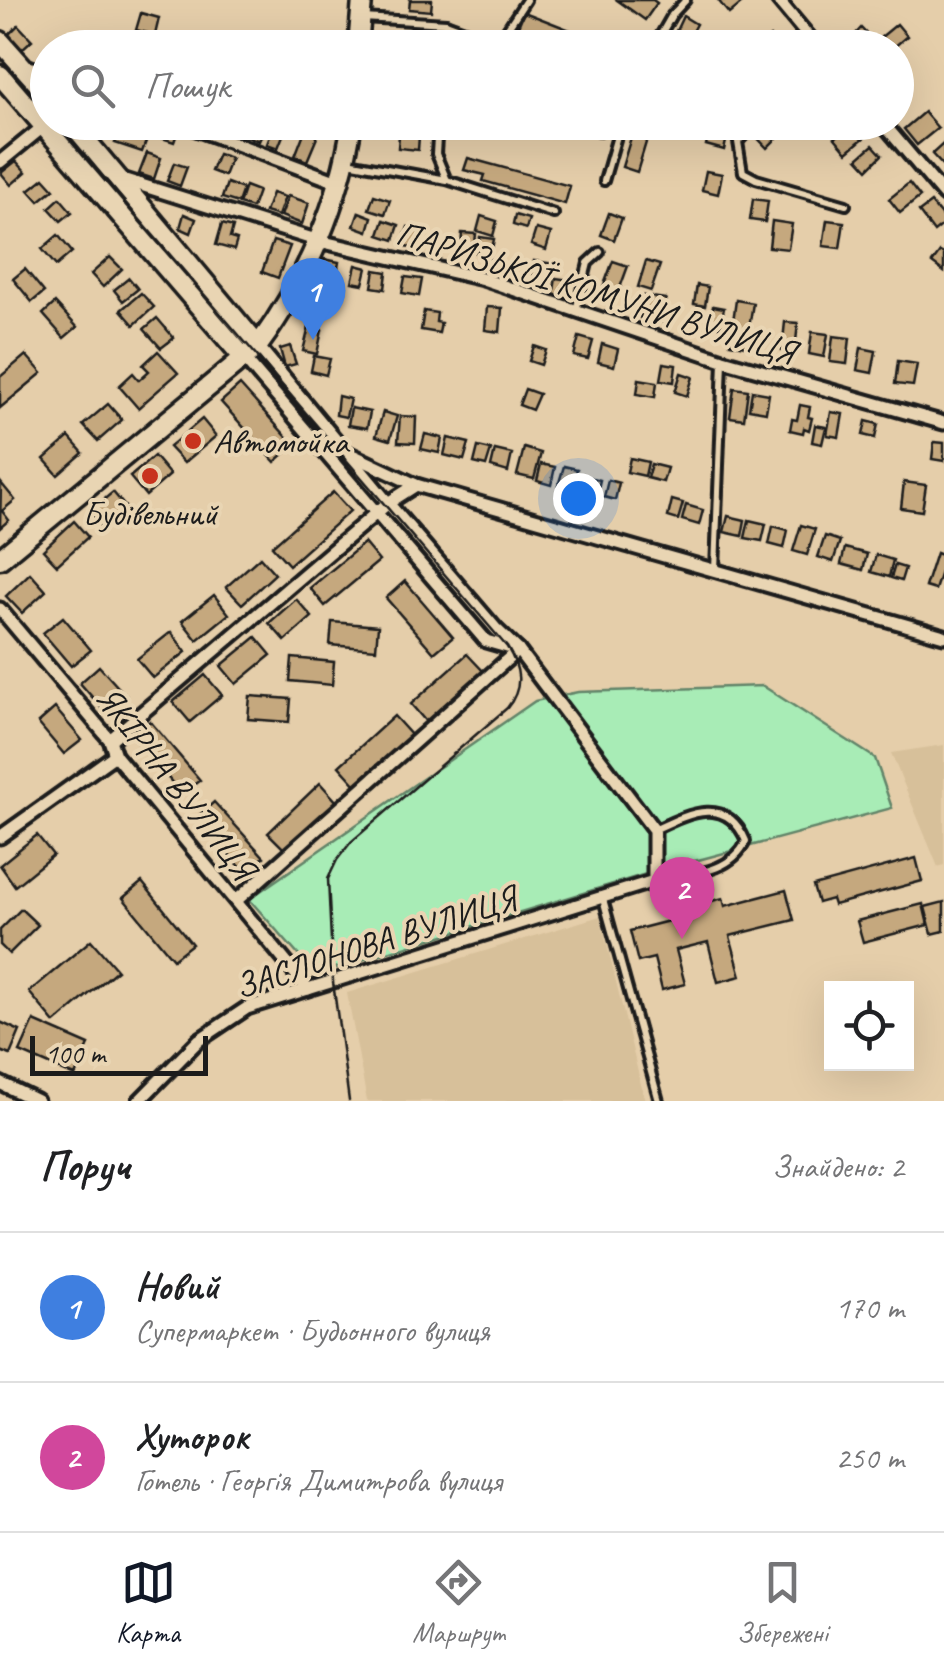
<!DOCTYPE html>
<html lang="uk">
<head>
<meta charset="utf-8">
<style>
  body { margin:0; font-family:Caveat,sans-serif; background:#f6f6f6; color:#202124 }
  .controls { position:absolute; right:30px; bottom:30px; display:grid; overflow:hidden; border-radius:0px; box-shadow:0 10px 40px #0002 }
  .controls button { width:90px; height:90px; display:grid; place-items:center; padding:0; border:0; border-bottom:2px solid #e0e0e0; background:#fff; color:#202124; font:50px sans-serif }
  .scale { position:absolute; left:30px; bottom:25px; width:178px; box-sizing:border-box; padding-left:10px; border:5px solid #1c1c1c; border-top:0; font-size:28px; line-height:35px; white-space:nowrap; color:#1c1c1c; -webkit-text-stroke:8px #e9d5b3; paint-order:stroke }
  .you { position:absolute; left:578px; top:498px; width:35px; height:35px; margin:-25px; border:8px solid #fff; border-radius:50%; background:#1a73e8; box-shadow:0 0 0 15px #1a73e833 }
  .badge { display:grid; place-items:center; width:65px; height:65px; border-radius:50%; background:#111827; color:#fff; font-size:32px; font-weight:700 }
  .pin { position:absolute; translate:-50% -82px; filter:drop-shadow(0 2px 5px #0008) }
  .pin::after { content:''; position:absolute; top:52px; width:35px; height:30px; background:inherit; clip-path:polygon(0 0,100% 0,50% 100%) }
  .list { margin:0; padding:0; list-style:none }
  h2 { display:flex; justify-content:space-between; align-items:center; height:130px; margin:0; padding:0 40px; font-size:42px }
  h2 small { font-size:32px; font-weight:400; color:#757577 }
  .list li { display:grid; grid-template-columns:65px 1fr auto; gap:30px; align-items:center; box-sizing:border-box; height:150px; padding:0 40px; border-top:2px solid #e0e0e0 }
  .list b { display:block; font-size:38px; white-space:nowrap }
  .list p { margin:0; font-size:32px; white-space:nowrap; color:#757577 }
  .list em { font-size:32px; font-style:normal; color:#757577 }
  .icon { flex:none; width:55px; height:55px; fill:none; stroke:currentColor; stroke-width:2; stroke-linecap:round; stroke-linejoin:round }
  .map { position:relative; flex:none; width:944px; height:1101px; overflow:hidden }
  .search { position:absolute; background:#fff; box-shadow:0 10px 40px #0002; left:30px; right:30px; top:30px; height:110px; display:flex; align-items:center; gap:25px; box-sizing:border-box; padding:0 35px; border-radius:55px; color:#757577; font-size:38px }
  .sheet { height:430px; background:#fff }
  nav { display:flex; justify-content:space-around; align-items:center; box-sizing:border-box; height:140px; border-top:2px solid #e0e0e0; background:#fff; font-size:28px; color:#757577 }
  nav a { display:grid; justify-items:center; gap:5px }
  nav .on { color:#111827 }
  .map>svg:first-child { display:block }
  .built { fill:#d7c09a }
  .green { fill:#a8ecb6; stroke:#628469; stroke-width:2.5 }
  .building { fill:#c5a87e; stroke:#1c1c1c; stroke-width:2.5 }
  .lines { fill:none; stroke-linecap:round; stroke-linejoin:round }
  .lane-casing { stroke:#1c1c1c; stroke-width:14 }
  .street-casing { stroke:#1c1c1c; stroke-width:19 }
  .secondary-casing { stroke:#1c1c1c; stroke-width:25 }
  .lane { stroke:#e9d5b3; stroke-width:6 }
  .street { stroke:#e9d5b3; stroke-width:11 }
  .secondary { stroke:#e9d5b3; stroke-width:18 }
  .tram { stroke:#1c1c1c; stroke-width:2.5 }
  .poi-dot { fill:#c8321e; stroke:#e9d5b3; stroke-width:4 }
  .labels { text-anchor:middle; stroke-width:8; stroke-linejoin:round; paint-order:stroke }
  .street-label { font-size:35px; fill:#1c1c1c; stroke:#e9d5b3 }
  .poi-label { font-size:35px; fill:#1c1c1c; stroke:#e9d5b3; text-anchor:start }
</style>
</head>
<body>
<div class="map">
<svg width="944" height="1101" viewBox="0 0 944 1101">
  <rect width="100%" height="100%" fill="#e5ceaa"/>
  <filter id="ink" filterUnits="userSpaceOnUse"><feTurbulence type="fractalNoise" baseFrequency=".01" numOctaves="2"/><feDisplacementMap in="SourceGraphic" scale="20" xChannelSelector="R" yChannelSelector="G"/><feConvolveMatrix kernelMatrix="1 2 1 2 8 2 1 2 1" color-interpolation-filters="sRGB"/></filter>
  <g filter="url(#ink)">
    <g class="built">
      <polygon points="944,745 944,865 938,867 891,753"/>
      <polygon points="600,916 645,1101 367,1101 347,993"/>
    </g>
    <polygon class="green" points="763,686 875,758 892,808 646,874 315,974 249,899 535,701 578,692"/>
    <g class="building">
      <polygon points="410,0 432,0 431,11 409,9"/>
      <polygon points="617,0 653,0 657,3 645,20"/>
      <polygon points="718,0 737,0 741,4 729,14"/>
      <polygon points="524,12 616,48 558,48 516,31"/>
      <polygon points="141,13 159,18 155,35 136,30"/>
      <polygon points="683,16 696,24 683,48 668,48"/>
      <polygon points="897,24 907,36 893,48 887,48 880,38"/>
      <polygon points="18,25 32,40 20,51 7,36"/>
      <polygon points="861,28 872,40 864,48 843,48"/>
      <polygon points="770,37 778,48 759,48 758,47"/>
      <polygon points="63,39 76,43 75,48 60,48"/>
      <polygon points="408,39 428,41 427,48 407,48"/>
      <polygon points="924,112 938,128 917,145 904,129"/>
      <polygon points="247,122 265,127 259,141 242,134"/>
      <polygon points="400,122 420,122 418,150 398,148"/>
      <polygon points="498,122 603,122 602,137"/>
      <polygon points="764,122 778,137 767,148 752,132"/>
      <polygon points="854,122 866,136 847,152 835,138"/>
      <polygon points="167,124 179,128 174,142 162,138"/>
      <polygon points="121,126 148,136 142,152 115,143"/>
      <polygon points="273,128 284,133 278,148 267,144"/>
      <polygon points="710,128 728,133 724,150 706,145"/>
      <polygon points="305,130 318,135 307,161 295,156"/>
      <polygon points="632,134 647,139 637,172 622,167"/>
      <polygon points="944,143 944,167 932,154"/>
      <polygon points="873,145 882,155 868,169 858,158"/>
      <polygon points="147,153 161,158 154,179 139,174"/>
      <polygon points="218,154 231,158 224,176 211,171"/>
      <polygon points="468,158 570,186 565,204 483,181 485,175 464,170"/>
      <polygon points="16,161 26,172 11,185 1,173"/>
      <polygon points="174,163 187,167 180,186 167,181"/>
      <polygon points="706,171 722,174 718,194 702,190"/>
      <polygon points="44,178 54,189 39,201 29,190"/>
      <polygon points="227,183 243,189 238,203 222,198"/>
      <polygon points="909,183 920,197 900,213 889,199"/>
      <polygon points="245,186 258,191 252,208 239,204"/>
      <polygon points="272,193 285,197 278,216 265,212"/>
      <polygon points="374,195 390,200 385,214 369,209"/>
      <polygon points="288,196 309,203 302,224 281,216"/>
      <polygon points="60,198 72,212 61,221 49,208"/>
      <polygon points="753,199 768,201 765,222 750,220"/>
      <polygon points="931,203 944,219 944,224 934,232 919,212"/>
      <polygon points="359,212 372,217 368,231 354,226"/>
      <polygon points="609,213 622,218 614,240 601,235"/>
      <polygon points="184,214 196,219 191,233 180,228"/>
      <polygon points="515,215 529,219 526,229 513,225"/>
      <polygon points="481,216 497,221 493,236 477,231"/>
      <polygon points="384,220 399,225 394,240 379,235"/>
      <polygon points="827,220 844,222 840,248 823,246"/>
      <polygon points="772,221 792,224 788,249 769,247"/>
      <polygon points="222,224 233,227 230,238 237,240 234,250 216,245"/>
      <polygon points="408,227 420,231 415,248 402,245"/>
      <polygon points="536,229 551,233 546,250 531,245"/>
      <polygon points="462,233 476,234 474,252 461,250"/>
      <polygon points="58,235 72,252 56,266 42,249"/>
      <polygon points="480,237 494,239 490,258 477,256"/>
      <polygon points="273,241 290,246 278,278 262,272"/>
      <polygon points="940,252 944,254 944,272 932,263"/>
      <polygon points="110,257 122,269 103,287 91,274"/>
      <polygon points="324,259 339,262 337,273 322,270"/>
      <polygon points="534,261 555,264 552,281 531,278"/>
      <polygon points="613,261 628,266 617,296 602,290"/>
      <polygon points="646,261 660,265 651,291 638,287"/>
      <polygon points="356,265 367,268 363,284 352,282"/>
      <polygon points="25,269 44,292 32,302 13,279"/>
      <polygon points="375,270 387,272 385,289 372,287"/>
      <polygon points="405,277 422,279 419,296 402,293"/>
      <polygon points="129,278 138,289 123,301 114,290"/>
      <polygon points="556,278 570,280 567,298 553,296"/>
      <polygon points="697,285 708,287 705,306 694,304"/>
      <polygon points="141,293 154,307 134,325 121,310"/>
      <polygon points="644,296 666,299 662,322 640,318"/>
      <polygon points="736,300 753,303 746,346 730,343"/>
      <polygon points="55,303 77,327 64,338 43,314"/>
      <polygon points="713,306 724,308 720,327 710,325"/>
      <polygon points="487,307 502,308 500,332 485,330"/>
      <polygon points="424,311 437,313 436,322 441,323 439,333 421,330"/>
      <polygon points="157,318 174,338 161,348 144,329"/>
      <polygon points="785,322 798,323 795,351 782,350"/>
      <polygon points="309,327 322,330 317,354 303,351"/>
      <polygon points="812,332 828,334 824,357 809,354"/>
      <polygon points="833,336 850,338 847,364 830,362"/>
      <polygon points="579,337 593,341 588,359 574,356"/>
      <polygon points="602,344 618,349 614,366 598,362"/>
      <polygon points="290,346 296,364 285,367 280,349"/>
      <polygon points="534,346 546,350 541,365 529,361"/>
      <polygon points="861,348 876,351 872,373 857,370"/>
      <polygon points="158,351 178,373 138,408 119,386 133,373 139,380 149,371 143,365"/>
      <polygon points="26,355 42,373 0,408 0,377"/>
      <polygon points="314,356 330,359 326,375 311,371"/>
      <polygon points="898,361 917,364 913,386 895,384"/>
      <polygon points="664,363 676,365 674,382 661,380"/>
      <polygon points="681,373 693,377 687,396 675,392"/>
      <polygon points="639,379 657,382 655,397 637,394"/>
      <polygon points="240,385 294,445 275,462 221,402"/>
      <polygon points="734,388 748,390 744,419 730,417"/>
      <polygon points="525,389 539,394 532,410 519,405"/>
      <polygon points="752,391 769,394 766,412 749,409"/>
      <polygon points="338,396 350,399 346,417 336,415"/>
      <polygon points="108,404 122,420 98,441 83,425"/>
      <polygon points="800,405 810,407 808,417 812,418 809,430 804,428 803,433 790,430 792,419 797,420"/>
      <polygon points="351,408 370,412 367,428 348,425"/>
      <polygon points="383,412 397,416 390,440 376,436"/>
      <polygon points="831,412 843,414 839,437 827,435"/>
      <polygon points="400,416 416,417 415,443 398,442"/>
      <polygon points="202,419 216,436 184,463 169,447"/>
      <polygon points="866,421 878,424 875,438 863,435"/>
      <polygon points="815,425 826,427 822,444 812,442"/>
      <polygon points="425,434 442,438 439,453 421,449"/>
      <polygon points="69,437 83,453 58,475 44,459"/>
      <polygon points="448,438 469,443 464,460 444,455"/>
      <polygon points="934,442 944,443 944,461 932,459"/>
      <polygon points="478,447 491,450 486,466 474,463"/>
      <polygon points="524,448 541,453 534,479 517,475"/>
      <polygon points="495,450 512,454 508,472 491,467"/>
      <polygon points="154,456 170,475 146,496 130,477"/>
      <polygon points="630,458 648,462 645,476 627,472"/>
      <polygon points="541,464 555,467 551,485 537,481"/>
      <polygon points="651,464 667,468 663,482 647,478"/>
      <polygon points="564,466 577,469 571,490 558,486"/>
      <polygon points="588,477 600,480 596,497 584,494"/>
      <polygon points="608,480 619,483 615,500 604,497"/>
      <polygon points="904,482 926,485 922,511 901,508"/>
      <polygon points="1,483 15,500 2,511 9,520 0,528"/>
      <polygon points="113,492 127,509 103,529 89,512"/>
      <polygon points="333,492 350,511 289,565 272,546"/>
      <polygon points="672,500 683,503 678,520 668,517"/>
      <polygon points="686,505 703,510 699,525 682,520"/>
      <polygon points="728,516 745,520 742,536 724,532"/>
      <polygon points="749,520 766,524 762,541 745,538"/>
      <polygon points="74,521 88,537 57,565 43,550"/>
      <polygon points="801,525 815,529 807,555 793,551"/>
      <polygon points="773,526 788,530 784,548 769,544"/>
      <polygon points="825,536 840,541 833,562 818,557"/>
      <polygon points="364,543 379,561 325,606 310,588"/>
      <polygon points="845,548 867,554 863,570 841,564"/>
      <polygon points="936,553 944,556 944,563 935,590 925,587"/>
      <polygon points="876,555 893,560 889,577 871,572"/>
      <polygon points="260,557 275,574 242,604 226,587"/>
      <polygon points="895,565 905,568 901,581 891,578"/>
      <polygon points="30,573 46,591 22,613 6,596"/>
      <polygon points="405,581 453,637 434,653 386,598"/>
      <polygon points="214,595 229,614 197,640 182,621"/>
      <polygon points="296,599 312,617 285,641 269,623"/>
      <polygon points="63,617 91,650 71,666 43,633"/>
      <polygon points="332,622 378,626 376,649 330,645"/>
      <polygon points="171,632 186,652 153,678 137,659"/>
      <polygon points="256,637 271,655 236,684 221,666"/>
      <polygon points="467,654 484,672 427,723 411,704"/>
      <polygon points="292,658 334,662 332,685 290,681"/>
      <polygon points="99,666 126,696 106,713 80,683"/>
      <polygon points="205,675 222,695 190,722 173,702"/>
      <polygon points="250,696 291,699 289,722 248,719"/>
      <polygon points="55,708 82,740 64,754 38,723"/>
      <polygon points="394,716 412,736 357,786 339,766"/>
      <polygon points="150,721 200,780 182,794 132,736"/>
      <polygon points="320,783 337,802 286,851 268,833"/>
      <polygon points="214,802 264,857 246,873 196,818"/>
      <polygon points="37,835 53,855 15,886 0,865"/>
      <polygon points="916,858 922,881 834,905 832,899 818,903 813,886"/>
      <polygon points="142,882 192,944 173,959 123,898"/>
      <polygon points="786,890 794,920 730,936 741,976 718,982 708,942 676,950 685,984 662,990 654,958 638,962 630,931 692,915 690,907 723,898 725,906"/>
      <polygon points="944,902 944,931 932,934 925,907"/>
      <polygon points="923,904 928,925 863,942 857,921"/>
      <polygon points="21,909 38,925 9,954 0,945 0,930"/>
      <polygon points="91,940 117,970 55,1023 29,992"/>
      <polygon points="34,1021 89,1045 75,1076 20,1052"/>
      <polygon points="0,1022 20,1031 10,1055 0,1051"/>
    </g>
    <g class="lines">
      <defs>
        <g id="lane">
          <polyline points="363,18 446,23"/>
          <polyline points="444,48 446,23 513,48"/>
          <polyline points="498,48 499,41 526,0"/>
          <polyline points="653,48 672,15 686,0"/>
          <polyline points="438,122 436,154 446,178"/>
          <polyline points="756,122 738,142 743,172 756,179 846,205"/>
          <polyline points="491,125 491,122"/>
          <polyline points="348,162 447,180 554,214"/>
          <polyline points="604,181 621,122"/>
          <polyline points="576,311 588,263 600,252"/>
          <polyline points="715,570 723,361"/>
          <path d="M654,830C688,814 726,794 746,841C731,874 688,874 656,881"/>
          <polyline points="603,899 659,1101"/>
        </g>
        <g id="street">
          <polyline points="778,0 818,48"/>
          <polyline points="23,65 48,74"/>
          <polyline points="178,122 340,183"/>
          <polyline points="882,122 944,195"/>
          <polyline points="0,162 44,126"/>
          <polyline points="122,179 319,241 483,279 723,360 944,423"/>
          <polyline points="243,357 486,641 514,649"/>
          <polyline points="348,453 416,485 944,636"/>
          <polyline points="0,609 110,740 115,755 308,989"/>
          <polyline points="110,740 388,503 416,485"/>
          <polyline points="0,837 115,755"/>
          <polyline points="236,901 518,650"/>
          <polyline points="0,1083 37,1101"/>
          <polyline points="139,1101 199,1040 247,1008 654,881 654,830 518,650 496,629 388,503 258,346"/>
        </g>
        <g id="secondary">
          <polyline points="0,41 48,95"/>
          <polyline points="358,48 362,0"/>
          <polyline points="0,75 243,357"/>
          <polyline points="71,122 258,346"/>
          <path d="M0,559L258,346C306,280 340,203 352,122"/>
        </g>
      </defs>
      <use href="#lane" class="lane-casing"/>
      <use href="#street" class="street-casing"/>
      <use href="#secondary" class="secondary-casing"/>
      <use href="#lane" class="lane"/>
      <use href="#street" class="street"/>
      <use href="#secondary" class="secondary"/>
      <g class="tram">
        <polyline points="0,57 48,112"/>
        <path d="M56,122L507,647C520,668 524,687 507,708L351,842L337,860L328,879L333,982L349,1101"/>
      </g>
    </g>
  </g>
  <g class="poi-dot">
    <circle cx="193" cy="441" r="10"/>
    <circle cx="150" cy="476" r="10"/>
  </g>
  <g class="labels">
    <g class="street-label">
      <text transform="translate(596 292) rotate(17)" y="12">ПАРИЗЬКОЇ КОМУНИ ВУЛИЦЯ</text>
      <text transform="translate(176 782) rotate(52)" y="12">ЯКІРНА ВУЛИЦЯ</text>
      <text transform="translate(375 942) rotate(-18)" y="12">ЗАСЛОНОВА ВУЛИЦЯ</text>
    </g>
    <g class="poi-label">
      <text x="213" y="453">Автомойка</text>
      <text x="150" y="525" text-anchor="middle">Будівельний</text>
    </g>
  </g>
</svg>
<div class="controls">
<button><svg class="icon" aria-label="locate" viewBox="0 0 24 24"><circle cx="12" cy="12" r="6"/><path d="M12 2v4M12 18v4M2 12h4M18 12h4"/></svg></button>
</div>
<div class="scale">100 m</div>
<div class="you"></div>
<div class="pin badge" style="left:313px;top:340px;background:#3f7fe0">1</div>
<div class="pin badge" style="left:682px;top:939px;background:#d1479c">2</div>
<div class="search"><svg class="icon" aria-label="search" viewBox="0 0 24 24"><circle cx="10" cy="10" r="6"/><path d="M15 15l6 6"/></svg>Пошук</div>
</div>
<section class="sheet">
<h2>Поруч<small>Знайдено: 2</small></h2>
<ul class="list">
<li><span class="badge" style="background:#3f7fe0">1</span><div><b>Новий</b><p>Супермаркет · Будьонного вулиця</p></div><em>170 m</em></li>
<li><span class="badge" style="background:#d1479c">2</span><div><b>Хуторок</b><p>Готель · Георгія Димитрова вулиця</p></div><em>250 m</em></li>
</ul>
</section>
<nav>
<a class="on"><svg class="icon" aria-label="map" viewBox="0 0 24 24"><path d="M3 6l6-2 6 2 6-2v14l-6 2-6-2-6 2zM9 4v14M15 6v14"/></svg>Карта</a>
<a><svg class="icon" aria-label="directions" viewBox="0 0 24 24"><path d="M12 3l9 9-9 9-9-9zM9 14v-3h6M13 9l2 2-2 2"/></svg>Маршрут</a>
<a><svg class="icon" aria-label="saved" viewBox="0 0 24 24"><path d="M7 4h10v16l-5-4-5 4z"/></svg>Збережені</a>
</nav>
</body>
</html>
